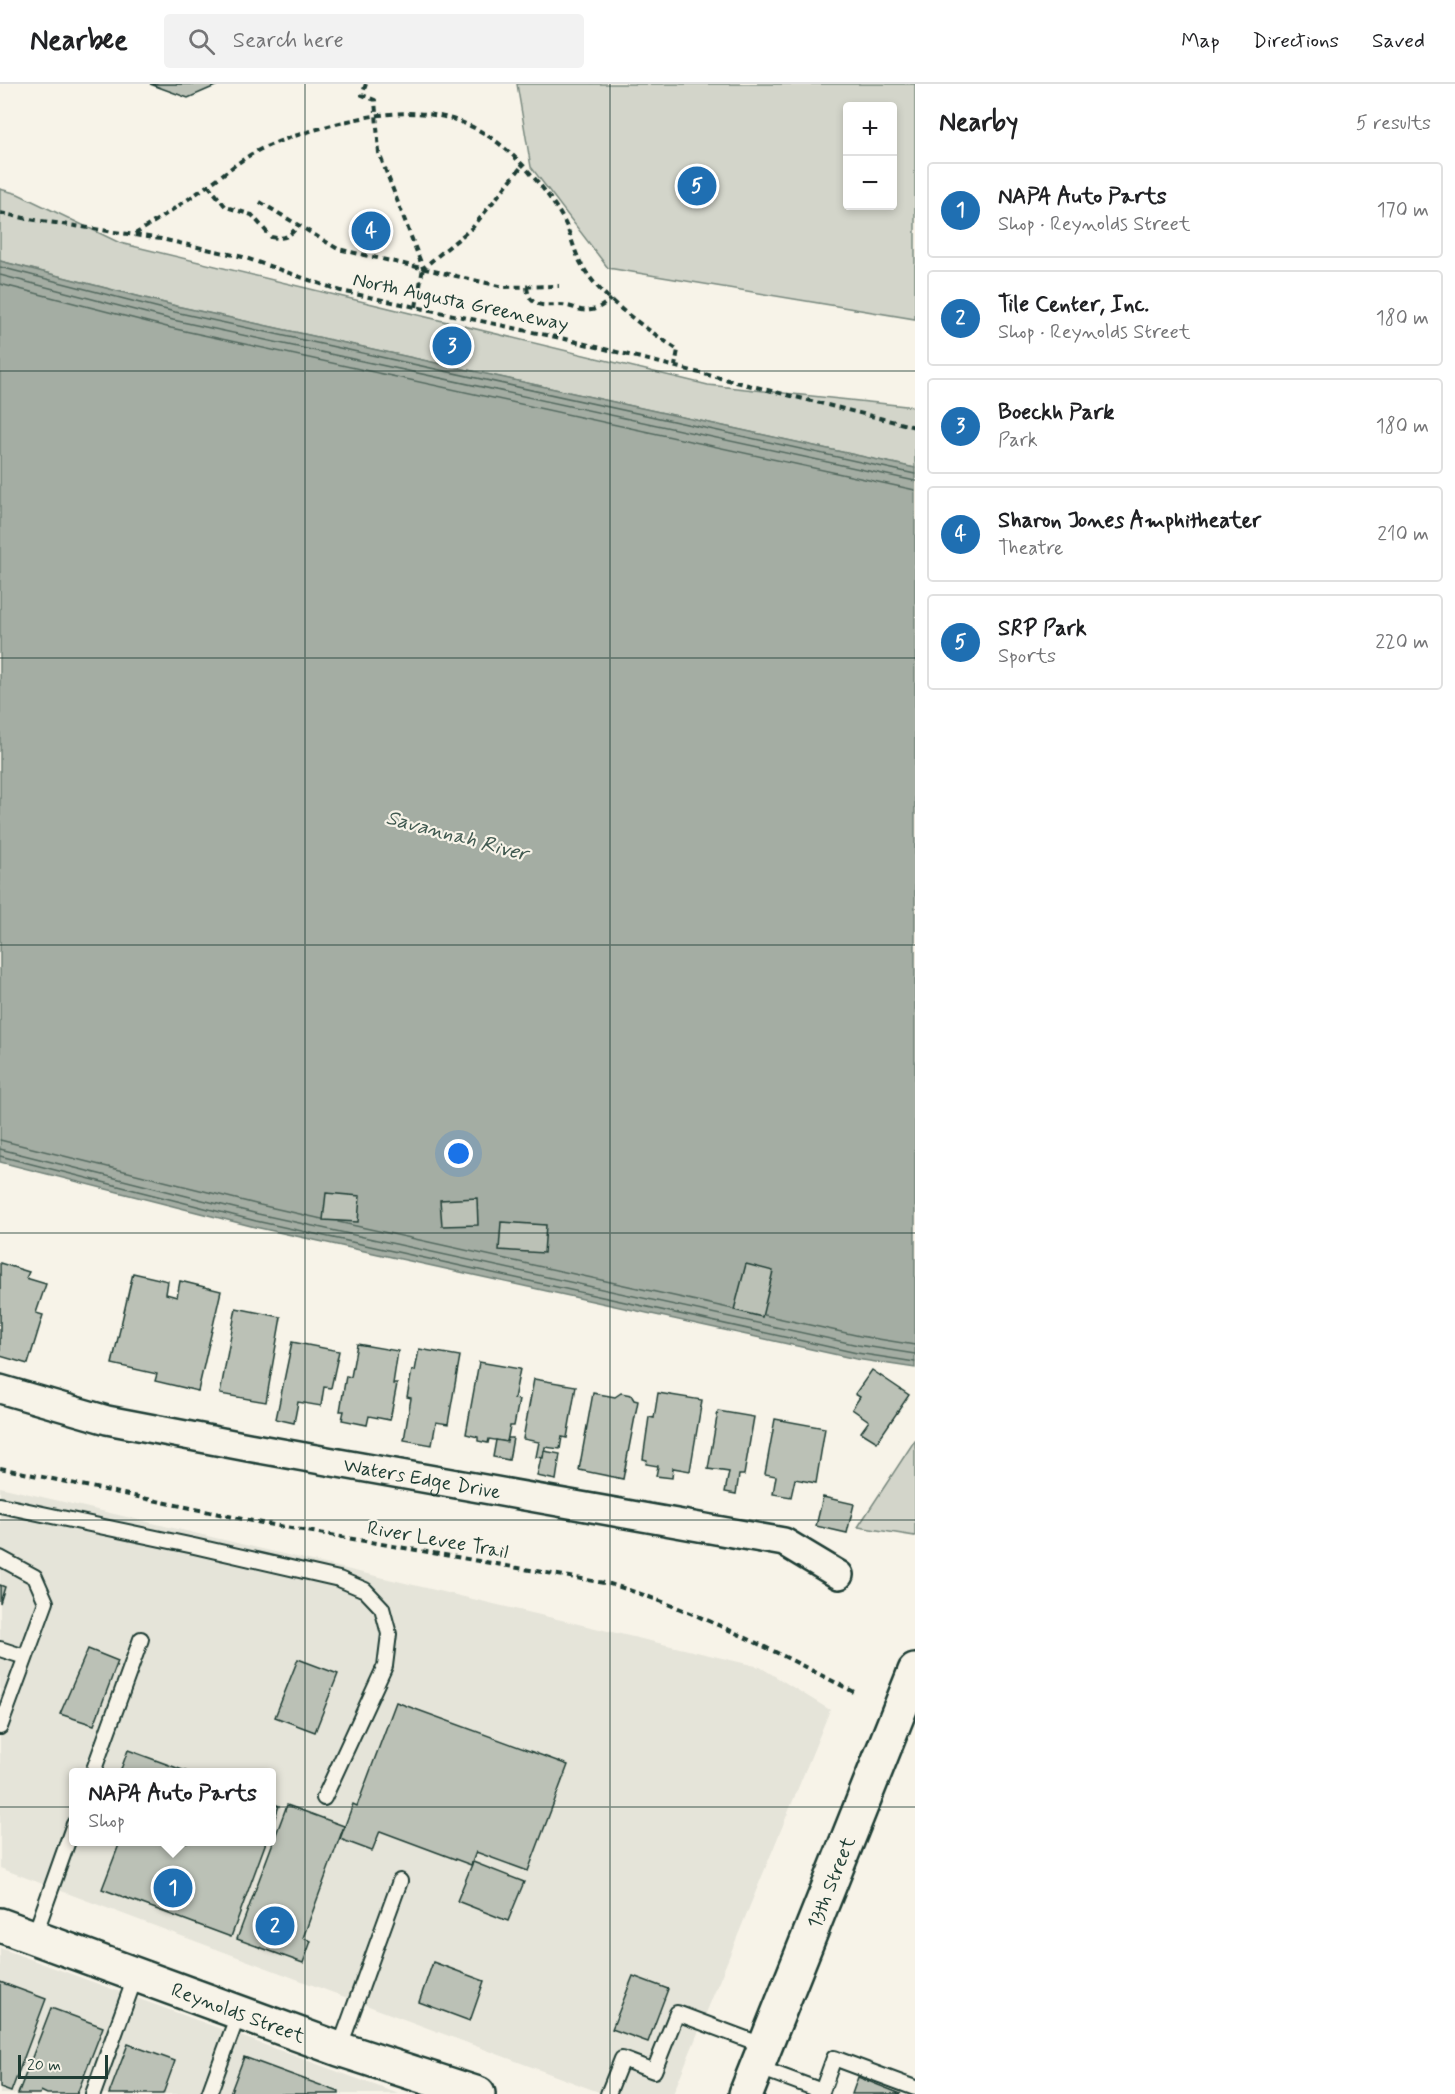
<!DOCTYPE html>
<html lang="en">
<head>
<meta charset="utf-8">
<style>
  body { margin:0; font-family:Mynerve,sans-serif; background:#f2f2f2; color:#202124 }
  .controls { position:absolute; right:18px; top:18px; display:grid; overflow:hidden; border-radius:6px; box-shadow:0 3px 9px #0003 }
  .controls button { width:54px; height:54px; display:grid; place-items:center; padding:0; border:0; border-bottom:2px solid #e0e0e0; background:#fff; color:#202124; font:30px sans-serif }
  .scale { position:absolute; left:18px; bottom:15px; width:90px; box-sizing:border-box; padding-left:6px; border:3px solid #1f3d34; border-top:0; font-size:16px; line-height:21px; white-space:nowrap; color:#1f3d34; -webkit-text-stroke:4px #f7f3e8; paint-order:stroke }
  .you { position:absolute; left:459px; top:1070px; width:21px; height:21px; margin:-15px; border:4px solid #fff; border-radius:50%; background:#1a73e8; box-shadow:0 0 0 9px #1a73e833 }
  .badge { display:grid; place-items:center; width:39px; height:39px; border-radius:50%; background:#1f6fb2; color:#fff; font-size:20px; font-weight:700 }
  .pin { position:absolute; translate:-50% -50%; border:3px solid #fff; box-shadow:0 2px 6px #0006 }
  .popup { position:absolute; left:69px; top:1684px; width:207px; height:78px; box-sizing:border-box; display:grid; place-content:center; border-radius:6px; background:#fff; filter:drop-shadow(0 2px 4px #0005); font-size:20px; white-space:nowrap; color:#757577 }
  .popup b { font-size:22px; color:#202124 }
  .popup::after { content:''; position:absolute; left:50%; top:100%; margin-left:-12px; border:12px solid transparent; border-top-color:#fff }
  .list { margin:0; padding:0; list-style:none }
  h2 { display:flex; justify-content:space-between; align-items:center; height:78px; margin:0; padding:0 24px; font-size:26px }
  h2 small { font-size:20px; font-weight:400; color:#757577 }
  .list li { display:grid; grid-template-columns:39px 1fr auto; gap:18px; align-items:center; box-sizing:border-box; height:96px; margin:0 12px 12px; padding:0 12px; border:2px solid #e0e0e0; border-radius:6px }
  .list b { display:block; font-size:22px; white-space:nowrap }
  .list p { margin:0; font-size:20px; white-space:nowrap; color:#757577 }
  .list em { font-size:20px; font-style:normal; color:#757577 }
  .icon { flex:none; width:33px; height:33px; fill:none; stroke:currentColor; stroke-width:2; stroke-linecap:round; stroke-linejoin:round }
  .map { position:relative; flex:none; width:915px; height:2010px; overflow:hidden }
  header { display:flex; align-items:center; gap:36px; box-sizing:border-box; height:84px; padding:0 30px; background:#fff; border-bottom:2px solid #e0e0e0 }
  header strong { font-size:28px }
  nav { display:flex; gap:33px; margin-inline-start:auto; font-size:21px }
  .search { width:420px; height:54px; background:#f2f2f2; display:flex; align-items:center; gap:15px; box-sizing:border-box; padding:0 21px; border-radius:6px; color:#757577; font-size:22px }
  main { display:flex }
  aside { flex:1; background:#fff }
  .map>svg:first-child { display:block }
  .built { fill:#e5e4d9; fill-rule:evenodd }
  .green { fill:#d3d5ca; stroke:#79897f; stroke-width:1.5; fill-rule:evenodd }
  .water { fill:#a4ada3; stroke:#6f8077; stroke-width:1.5 }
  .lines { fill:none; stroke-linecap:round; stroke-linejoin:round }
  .shore { stroke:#546a60; stroke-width:1.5 }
  .building { fill:#bbc1b6; stroke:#1f3d34; stroke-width:1.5 }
  .lane-casing { stroke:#1f3d34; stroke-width:18 }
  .street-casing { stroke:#1f3d34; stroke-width:32 }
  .secondary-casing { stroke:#1f3d34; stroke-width:38 }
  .primary-casing { stroke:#1f3d34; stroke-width:38 }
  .path { stroke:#1f3d34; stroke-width:4; stroke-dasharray:6 4.5; stroke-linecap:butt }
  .lane { stroke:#f7f3e8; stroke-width:14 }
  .street { stroke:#f7f3e8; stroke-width:27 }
  .secondary { stroke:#f7f3e8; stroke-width:33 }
  .primary { stroke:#f7f3e8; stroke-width:33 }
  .grid { fill:none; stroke:#1f3d34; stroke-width:1.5; stroke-opacity:0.55 }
  .labels { text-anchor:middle; stroke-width:4.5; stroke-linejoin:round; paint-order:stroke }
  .street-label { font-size:20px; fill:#1f3d34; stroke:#f7f3e8 }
  .water-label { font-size:21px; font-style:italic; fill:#405950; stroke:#f7f3e8 }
</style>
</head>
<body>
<header>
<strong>Nearbee</strong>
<div class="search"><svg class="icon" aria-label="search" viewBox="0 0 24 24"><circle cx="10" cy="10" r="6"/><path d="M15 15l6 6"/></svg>Search here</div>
<nav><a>Map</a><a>Directions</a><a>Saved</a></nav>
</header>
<main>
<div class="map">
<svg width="915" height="2010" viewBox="0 0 915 2010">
  <rect width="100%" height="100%" fill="#f7f3e8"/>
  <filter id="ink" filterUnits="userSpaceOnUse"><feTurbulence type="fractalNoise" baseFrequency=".0167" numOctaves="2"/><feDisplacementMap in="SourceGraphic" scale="12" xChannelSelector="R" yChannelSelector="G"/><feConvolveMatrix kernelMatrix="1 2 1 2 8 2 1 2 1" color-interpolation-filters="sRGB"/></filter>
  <g filter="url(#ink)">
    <g class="built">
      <path d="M0,1403L760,1583L830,1626L673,2010H604L0,1784ZM74,1688H272V1758H74Z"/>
      <polygon points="0,1864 399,2010 0,2010"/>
    </g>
    <g class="green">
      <path d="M517,0H915V235L608,184L531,83ZM848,22H892V122H848Z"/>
      <polygon points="0,105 18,110 120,159 708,301 915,323 915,384 176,222 0,177"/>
      <polygon points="915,1356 915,1452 858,1443"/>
    </g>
    <polygon class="water" points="0,177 176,222 915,384 915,1284 856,1275 255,1143 0,1078"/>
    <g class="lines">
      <g class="shore">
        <polyline points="0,183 175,228 915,390"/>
        <polyline points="0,191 173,236 915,397"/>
        <polyline points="0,200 171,244 915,406"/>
        <polyline points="0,1056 260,1121 322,1135"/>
        <polyline points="0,1065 258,1130 858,1261 915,1270"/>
        <polyline points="0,1072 256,1137 857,1269 915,1278"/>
        <polyline points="338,1138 733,1225"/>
        <polyline points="764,1231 860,1252 915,1261"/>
      </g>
    </g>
    <g class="building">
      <polygon points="150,0 220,0 188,14"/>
      <polygon points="326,1109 360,1112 358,1138 323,1136"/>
      <polygon points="477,1114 478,1141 442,1142 440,1116"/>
      <polygon points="501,1138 546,1141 544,1169 499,1166"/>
      <polygon points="0,1179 29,1188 26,1194 46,1200 36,1229 43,1231 28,1280 0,1272"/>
      <polygon points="746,1180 773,1187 762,1233 734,1226"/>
      <polygon points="133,1189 168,1197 166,1210 177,1213 180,1197 221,1207 198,1307 155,1297 157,1290 112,1280"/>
      <polygon points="236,1224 281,1233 266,1318 220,1310"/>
      <polygon points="292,1258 339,1267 331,1304 324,1303 321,1322 298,1318 294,1339 276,1335"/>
      <polygon points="357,1260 398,1267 393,1300 397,1300 390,1336 369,1332 367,1341 342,1336 344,1327 340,1327 346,1292 351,1293"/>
      <polygon points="419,1265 460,1272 448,1340 436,1338 432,1361 404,1356 411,1314 407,1313 412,1286 415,1287"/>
      <polygon points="479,1278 520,1285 514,1315 519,1316 514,1342 510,1342 507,1358 489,1355 488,1359 478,1357 478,1353 466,1350"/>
      <polygon points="872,1286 909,1311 877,1358 861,1348 869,1337 852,1325 860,1313 855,1310"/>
      <polygon points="534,1295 576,1302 567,1354 562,1353 560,1365 545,1363 543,1374 536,1373 539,1358 523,1355"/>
      <polygon points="593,1309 615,1313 621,1309 631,1311 634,1316 638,1317 623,1395 579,1386"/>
      <polygon points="658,1309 702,1316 690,1387 673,1384 672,1394 656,1392 658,1382 646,1380 647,1376 643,1375 649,1333 654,1334"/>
      <polygon points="718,1327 754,1333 744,1391 739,1391 736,1410 725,1408 729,1388 708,1385"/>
      <polygon points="775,1335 825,1344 816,1399 795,1395 791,1413 773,1410 776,1392 765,1390"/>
      <polygon points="508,1354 513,1354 509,1376 493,1373 496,1356 507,1358"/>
      <polygon points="544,1367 560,1370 556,1396 537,1392 541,1374 543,1374"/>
      <polygon points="823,1413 854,1420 847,1449 816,1442"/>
      <polygon points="0,1501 5,1503 0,1519"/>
      <polygon points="88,1565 118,1577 94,1641 60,1630"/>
      <polygon points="298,1575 338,1590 315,1648 275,1633"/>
      <polygon points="396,1618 568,1681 528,1787 476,1768 471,1781 380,1747 372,1767 340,1755 353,1720 357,1722"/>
      <polygon points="128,1666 188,1688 120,1688"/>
      <polygon points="272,1719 279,1722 272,1742"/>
      <polygon points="287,1721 344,1742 303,1854 311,1857 303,1879 237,1855"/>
      <polygon points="120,1758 266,1758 231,1853 102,1805"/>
      <polygon points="473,1778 524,1798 508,1837 457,1817"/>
      <polygon points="433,1878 484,1897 470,1937 419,1918"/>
      <polygon points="633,1892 668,1905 648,1958 612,1945"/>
      <polygon points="0,1898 46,1915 11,2008 0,2004"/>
      <polygon points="51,1924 103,1943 77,2010 47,2010 41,2007 40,2010 18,2010"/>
      <polygon points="128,1960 175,1977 163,2010 109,2010"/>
      <polygon points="244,1973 339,2008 339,2010 230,2010"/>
      <polygon points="858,1993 901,2010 852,2010"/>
    </g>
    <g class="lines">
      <defs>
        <g id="lane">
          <polyline points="0,1421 194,1462 339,1495 365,1506 382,1524 389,1550 385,1582 324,1714"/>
          <polyline points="0,1474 35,1493 46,1518 0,1643"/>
          <polyline points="0,1565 25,1573"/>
          <polyline points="93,1688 141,1555"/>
          <polyline points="34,1853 74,1740"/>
          <polyline points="339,1965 400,1797"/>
          <polyline points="757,1983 822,2007"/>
          <polyline points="93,2010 136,1891"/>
          <polyline points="209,2010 239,1928"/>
          <polyline points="608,2010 622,1975 654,1987 677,1929 765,1962"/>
          <polyline points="821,2010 834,1974 915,2004"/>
        </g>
        <g id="street">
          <path id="s1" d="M0,1305L107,1336L248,1363L784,1458L839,1491"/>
        </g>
        <g id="secondary">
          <path id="s2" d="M0,1841L339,1965L478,2010"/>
        </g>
        <g id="primary">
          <path id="s3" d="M746,2010L915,1587"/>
        </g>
      </defs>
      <use href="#lane" class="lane-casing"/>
      <use href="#street" class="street-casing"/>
      <use href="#secondary" class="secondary-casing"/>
      <use href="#primary" class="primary-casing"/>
      <g class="path">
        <polyline points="366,0 362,11 375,16 379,69 423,184 473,143 522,82"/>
        <path d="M208,101L226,123L252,131L271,153C284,156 291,152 298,141"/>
        <polyline points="260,118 338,165 504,203 559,202"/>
        <polyline points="0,129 29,135 161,155 243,173 341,207 565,255 915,343"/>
        <path d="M135,150C159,135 183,119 207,102C224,90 240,76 259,66C282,55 307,48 332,41C425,16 483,27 544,106C552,117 560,128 566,141C572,155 575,170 583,183C602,216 646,244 678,266L675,282"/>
        <path d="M527,203C530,230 552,218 568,222C577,224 581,228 591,226C598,225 605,220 611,215"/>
        <polyline points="416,223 423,184"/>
        <path d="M0,1384L262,1439L610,1500C696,1526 774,1567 854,1608"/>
      </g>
      <use href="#lane" class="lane"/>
      <use href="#street" class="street"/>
      <use href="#secondary" class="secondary"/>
      <use href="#primary" class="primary"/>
    </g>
  </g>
  <path class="grid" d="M305,0V2010M610,0V2010M0,287H915M0,574H915M0,861H915M0,1149H915M0,1436H915M0,1723H915"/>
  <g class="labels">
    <g class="street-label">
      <text transform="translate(461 217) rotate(12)" y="7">North Augusta Greeneway</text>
      <text dy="7" stroke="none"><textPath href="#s1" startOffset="432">Waters Edge Drive</textPath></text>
      <text transform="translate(438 1455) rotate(10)" y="7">River Levee Trail</text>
      <text dy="7" stroke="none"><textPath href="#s3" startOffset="228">13th Street</textPath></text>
      <text dy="7" stroke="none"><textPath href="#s2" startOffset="254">Reynolds Street</textPath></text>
    </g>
    <g class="water-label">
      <text transform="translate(457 751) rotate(15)" y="7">Savannah River</text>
    </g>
  </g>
</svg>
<div class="controls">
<button>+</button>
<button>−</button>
</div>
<div class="scale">20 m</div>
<div class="you"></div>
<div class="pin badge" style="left:173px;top:1804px">1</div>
<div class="popup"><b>NAPA Auto Parts</b>Shop</div>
<div class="pin badge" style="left:275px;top:1842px">2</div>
<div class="pin badge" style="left:452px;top:262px">3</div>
<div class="pin badge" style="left:371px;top:147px">4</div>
<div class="pin badge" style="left:697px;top:102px">5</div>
</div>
<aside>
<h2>Nearby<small>5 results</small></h2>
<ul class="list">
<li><span class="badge">1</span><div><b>NAPA Auto Parts</b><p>Shop · Reynolds Street</p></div><em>170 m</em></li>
<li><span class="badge">2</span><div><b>Tile Center, Inc.</b><p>Shop · Reynolds Street</p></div><em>180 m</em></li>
<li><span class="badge">3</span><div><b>Boeckh Park</b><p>Park</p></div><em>180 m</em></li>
<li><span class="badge">4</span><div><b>Sharon Jones Amphitheater</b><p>Theatre</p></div><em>210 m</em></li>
<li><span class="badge">5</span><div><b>SRP Park</b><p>Sports</p></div><em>220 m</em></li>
</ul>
</aside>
</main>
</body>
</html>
